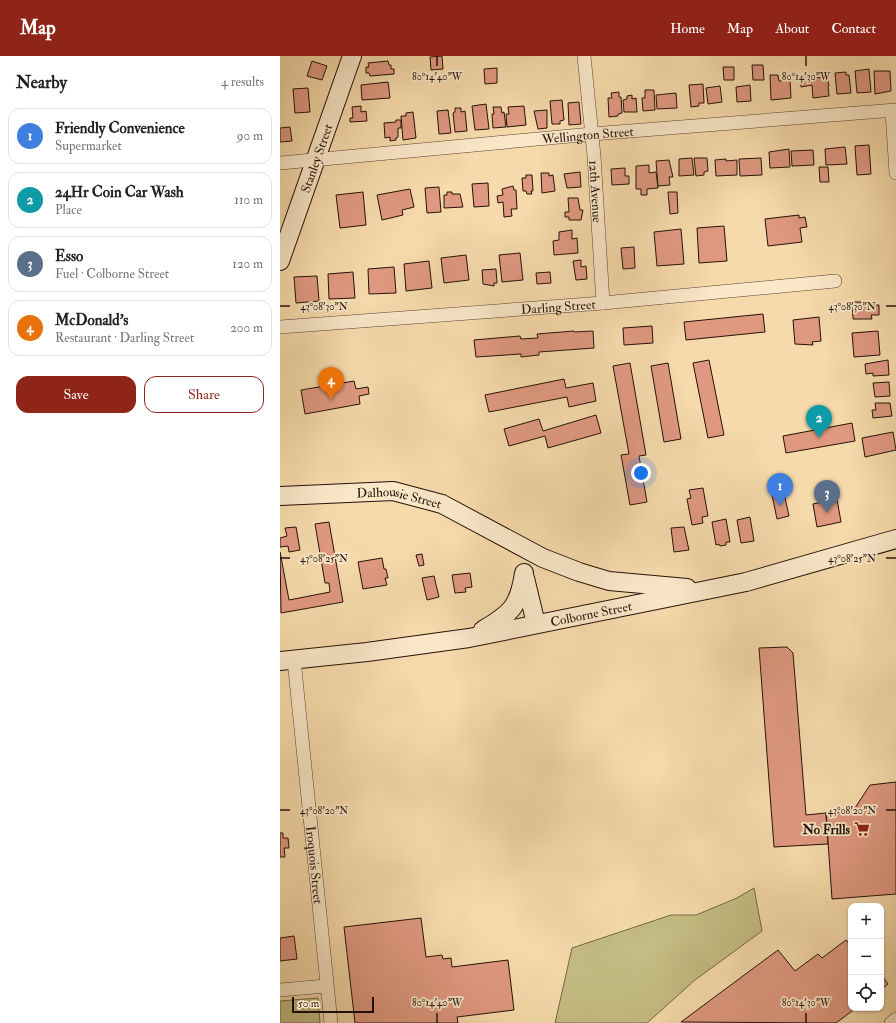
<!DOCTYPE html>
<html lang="en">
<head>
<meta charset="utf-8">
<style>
  body { margin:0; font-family:"IM FELL Double Pica",serif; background:#f6f6f6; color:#222 }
  .controls { position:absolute; right:12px; bottom:12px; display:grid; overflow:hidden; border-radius:8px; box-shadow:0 1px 3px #0004 }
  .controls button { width:36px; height:36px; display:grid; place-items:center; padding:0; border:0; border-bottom:1px solid #e0e0e0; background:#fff; color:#222; font:20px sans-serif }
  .scale { position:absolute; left:12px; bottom:10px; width:82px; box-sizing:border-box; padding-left:4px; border:2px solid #261108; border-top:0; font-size:11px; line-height:14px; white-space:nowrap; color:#261108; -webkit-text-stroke:3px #f9e7c8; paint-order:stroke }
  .you { position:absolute; left:361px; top:417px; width:14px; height:14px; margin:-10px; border:3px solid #fff; border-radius:50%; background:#1a73e8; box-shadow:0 0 0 6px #1a73e833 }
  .badge { display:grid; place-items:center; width:26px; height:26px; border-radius:50%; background:#8f2418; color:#fff; font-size:13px; font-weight:700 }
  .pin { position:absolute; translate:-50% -33px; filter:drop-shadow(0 1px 2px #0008) }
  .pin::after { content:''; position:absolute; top:21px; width:14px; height:12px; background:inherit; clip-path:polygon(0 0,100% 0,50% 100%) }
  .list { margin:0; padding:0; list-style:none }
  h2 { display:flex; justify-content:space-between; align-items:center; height:52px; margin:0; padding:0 16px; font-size:17px }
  h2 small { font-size:13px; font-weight:400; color:#767676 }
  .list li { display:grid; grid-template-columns:26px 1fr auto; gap:12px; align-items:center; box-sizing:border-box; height:56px; margin:0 8px 8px; padding:0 8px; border:1px solid #e0e0e0; border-radius:12px }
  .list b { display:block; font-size:15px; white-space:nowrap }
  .list p { margin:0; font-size:13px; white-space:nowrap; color:#767676 }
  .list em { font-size:13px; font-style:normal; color:#767676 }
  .actions { display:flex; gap:8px; padding:12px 16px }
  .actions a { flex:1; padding:9px 0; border:1px solid #8f2418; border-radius:12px; text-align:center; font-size:14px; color:#8f2418 }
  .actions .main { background:#8f2418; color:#fff }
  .icon { flex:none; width:22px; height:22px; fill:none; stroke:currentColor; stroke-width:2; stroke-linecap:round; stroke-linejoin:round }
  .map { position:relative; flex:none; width:616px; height:967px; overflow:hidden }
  header { display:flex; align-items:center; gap:24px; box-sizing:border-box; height:56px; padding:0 20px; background:#8f2418; color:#fff }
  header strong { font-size:19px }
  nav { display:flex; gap:22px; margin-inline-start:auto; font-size:14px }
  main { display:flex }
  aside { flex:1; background:#fff }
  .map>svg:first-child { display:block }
  .green { fill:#c4bd83; stroke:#756746 }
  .building { fill:#df9981; stroke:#261108 }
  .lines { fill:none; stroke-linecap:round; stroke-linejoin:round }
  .street-casing { stroke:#5a4331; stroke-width:14 }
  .secondary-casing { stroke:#261108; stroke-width:20 }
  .street { stroke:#f9e7c8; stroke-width:13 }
  .secondary { stroke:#f9e7c8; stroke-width:18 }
  .ticks { fill:none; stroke:#261108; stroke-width:1.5 }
  .labels { text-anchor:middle; stroke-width:3.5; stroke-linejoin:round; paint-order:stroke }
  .street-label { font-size:13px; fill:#261108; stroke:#f9e7c8 }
  .poi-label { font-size:13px; font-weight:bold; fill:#261108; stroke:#f9e7c8; text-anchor:end }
  .ticks-label { font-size:10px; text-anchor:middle; fill:#261108; stroke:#f9e7c8; stroke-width:3.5; stroke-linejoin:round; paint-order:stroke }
</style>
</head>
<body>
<header>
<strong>Map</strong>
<nav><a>Home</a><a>Map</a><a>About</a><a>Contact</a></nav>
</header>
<main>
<aside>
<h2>Nearby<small>4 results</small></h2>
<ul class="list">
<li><span class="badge" style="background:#3f7fe0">1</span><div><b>Friendly Convenience</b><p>Supermarket</p></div><em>90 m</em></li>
<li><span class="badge" style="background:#0f9aa8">2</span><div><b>24Hr Coin Car Wash</b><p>Place</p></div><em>110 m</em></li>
<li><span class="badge" style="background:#5c6f8a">3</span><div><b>Esso</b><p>Fuel · Colborne Street</p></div><em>120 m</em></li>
<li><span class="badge" style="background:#e8710a">4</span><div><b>McDonald's</b><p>Restaurant · Darling Street</p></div><em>200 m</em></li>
</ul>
<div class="actions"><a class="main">Save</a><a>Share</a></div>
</aside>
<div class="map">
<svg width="616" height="967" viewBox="0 0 616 967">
  <rect width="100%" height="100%" fill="#f6daab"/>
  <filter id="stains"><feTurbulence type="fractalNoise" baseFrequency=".005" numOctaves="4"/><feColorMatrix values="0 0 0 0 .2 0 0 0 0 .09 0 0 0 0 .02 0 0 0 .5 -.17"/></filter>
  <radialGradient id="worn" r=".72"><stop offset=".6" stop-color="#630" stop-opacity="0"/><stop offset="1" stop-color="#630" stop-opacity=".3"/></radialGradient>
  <g class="green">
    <polygon points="474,832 482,875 415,924 367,967 275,967 292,892 391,859 416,859 457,842"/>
    <polygon points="38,942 40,967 0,967 0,945"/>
  </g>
  <g class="building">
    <polygon points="162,0 163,13 151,14 150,1"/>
    <polygon points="32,5 47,10 42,24 27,20"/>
    <polygon points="108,5 109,9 111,9 111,13 114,13 114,18 90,20 89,17 86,17 86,11 89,11 88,7"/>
    <polygon points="472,9 483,9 484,24 473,24"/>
    <polygon points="443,11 454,11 454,24 444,24"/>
    <polygon points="217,12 217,27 205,28 204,13"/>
    <polygon points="589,13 591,36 577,37 575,15"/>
    <polygon points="594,15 610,15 611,35 595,38"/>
    <polygon points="566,16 566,19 569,19 571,37 557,38 555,17"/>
    <polygon points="490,19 498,19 499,25 510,24 511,42 491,44"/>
    <polygon points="532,20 533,22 547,21 549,30 548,30 549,40 533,42 532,29 521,31 520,21"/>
    <polygon points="108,26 110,42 82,44 81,29"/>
    <polygon points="423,28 424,47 419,47 419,50 411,51 409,29"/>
    <polygon points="470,29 471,45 457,46 456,31"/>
    <polygon points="440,30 442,46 428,48 426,32"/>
    <polygon points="28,32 30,56 15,57 13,33"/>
    <polygon points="365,34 374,34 375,54 363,55 362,42 365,42"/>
    <polygon points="339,36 339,41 341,41 342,57 338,58 338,60 329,61 328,42 332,42 331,37"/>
    <polygon points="396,37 397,52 377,53 376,39"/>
    <polygon points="352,39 352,43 356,42 357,56 344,56 343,44 347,43 347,40"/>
    <polygon points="282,44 284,64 280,65 280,68 272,68 270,45"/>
    <polygon points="299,46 301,68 289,69 288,47"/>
    <polygon points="206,48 209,73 195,74 192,50"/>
    <polygon points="81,50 81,56 86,55 87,65 70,66 70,62 73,62 72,51"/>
    <polygon points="244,50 246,69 227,71 226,58 229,58 228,51"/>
    <polygon points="213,51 221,51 222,57 224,56 226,71 213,72 212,58 214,58"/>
    <polygon points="175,52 181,52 181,56 185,55 187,75 175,76 173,57 175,56"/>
    <polygon points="168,54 171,77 159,78 157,55"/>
    <polygon points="267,54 267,72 258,73 254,55"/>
    <polygon points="133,56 136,82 123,84 121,60 126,60 126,57"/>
    <polygon points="116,64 121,64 121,72 118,72 118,81 116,82 116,84 110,85 110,81 105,82 104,67 116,66"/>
    <polygon points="10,71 12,85 0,86 0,72"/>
    <polygon points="589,89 591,118 577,119 575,90"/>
    <polygon points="565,91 567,108 546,109 545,93"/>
    <polygon points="509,93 510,111 490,112 489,96"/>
    <polygon points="533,94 534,109 512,110 511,95"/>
    <polygon points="412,102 414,119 399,120 399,103"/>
    <polygon points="414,102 427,102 428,115 424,116 424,119 416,120"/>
    <polygon points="481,102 482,119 460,120 459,103"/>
    <polygon points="446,103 446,105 457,104 457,119 436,120 435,104"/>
    <polygon points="389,104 393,121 389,121 390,129 378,130 376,105"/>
    <polygon points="369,109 369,117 376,116 378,132 367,133 367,139 361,139 361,133 356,133 356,110"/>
    <polygon points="539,111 548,111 549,126 540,126"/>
    <polygon points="345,112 345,120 349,120 349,128 332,129 331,113"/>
    <polygon points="300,116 301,131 287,132 284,118"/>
    <polygon points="261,117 269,117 269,120 273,119 275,135 262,137"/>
    <polygon points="246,119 252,119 253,135 251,135 252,138 247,138 246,135 243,135 242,122 246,122"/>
    <polygon points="208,127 209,150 194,151 192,128"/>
    <polygon points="233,130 234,134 236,134 237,153 231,153 232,160 224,161 223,146 218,147 217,140 223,139 222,133"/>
    <polygon points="159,131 161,156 147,157 145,132"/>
    <polygon points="130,133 134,151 122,154 123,159 102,164 97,139"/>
    <polygon points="83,136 86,169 60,172 56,139"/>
    <polygon points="167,136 172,136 172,138 180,138 183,151 164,152 164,139 167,139"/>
    <polygon points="388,136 397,136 398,157 390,158"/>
    <polygon points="288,142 298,142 300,154 303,154 301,164 289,164 289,161 285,161 285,156 289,156"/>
    <polygon points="519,159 519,162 525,161 527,171 520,172 522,186 488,190 485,163"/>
    <polygon points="444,170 447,205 419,207 417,172"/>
    <polygon points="401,173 404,208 377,210 374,176"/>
    <polygon points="292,174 292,183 297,182 298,197 274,199 273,185 279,184 279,176"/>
    <polygon points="354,191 355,212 343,213 341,192"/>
    <polygon points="240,197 243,224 222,226 219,199"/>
    <polygon points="186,199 189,224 164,227 161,202"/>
    <polygon points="301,204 301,211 306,210 307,223 296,224 293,205"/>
    <polygon points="149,205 152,232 126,235 124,208"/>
    <polygon points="114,211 116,237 89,238 88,213"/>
    <polygon points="216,213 217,227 214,227 214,230 203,228 202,214"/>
    <polygon points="73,216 75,242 49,243 48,218"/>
    <polygon points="270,216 271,227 257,228 256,217"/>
    <polygon points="37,220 39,245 16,247 14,221"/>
    <polygon points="572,246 581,246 581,250 599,249 599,259 591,259 592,263 573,263"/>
    <polygon points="483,258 485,276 406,284 404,266"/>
    <polygon points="539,261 541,285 532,286 533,289 515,288 513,264"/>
    <polygon points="372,270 373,287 344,289 343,272"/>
    <polygon points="294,275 294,276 313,275 314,292 259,296 259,299 241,301 241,298 196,301 194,284 240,280 241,283 258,282 257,278"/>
    <polygon points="598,275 600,299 574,301 572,277"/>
    <polygon points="429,304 444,379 428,382 413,307"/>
    <polygon points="608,304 609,319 593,320 593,317 586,318 585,308"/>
    <polygon points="350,307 366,399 359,400 367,446 350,449 341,399 349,398 333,310"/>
    <polygon points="388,307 401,383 384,386 371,310"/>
    <polygon points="284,323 286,332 313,327 316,345 289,351 287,341 209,356 205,339"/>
    <polygon points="74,325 76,333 88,331 89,338 79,340 80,348 25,358 21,334"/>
    <polygon points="609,326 610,340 595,341 593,327"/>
    <polygon points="595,347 610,347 612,360 593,362 592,354 596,354"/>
    <polygon points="316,359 321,377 268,392 265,380 229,390 224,373 259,363 263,375"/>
    <polygon points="572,367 575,385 506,397 503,380"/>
    <polygon points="613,376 616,394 585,401 582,382"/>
    <polygon points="423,432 428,460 422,461 423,467 412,469 407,443 411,442 409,434"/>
    <polygon points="504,437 509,460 497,463 492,439"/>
    <polygon points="557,443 561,466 537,471 533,448"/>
    <polygon points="470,461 474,485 461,487 457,464"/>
    <polygon points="446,463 450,486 446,486 446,489 440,490 439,488 436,489 432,466"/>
    <polygon points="49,466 63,546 1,557 0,496 9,544 50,536 49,527 45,527 35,468"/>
    <polygon points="16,471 20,494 9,496 8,490 0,491 0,482 7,480 5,472"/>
    <polygon points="404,471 409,494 394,496 391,472"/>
    <polygon points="142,498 144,509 139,510 136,499"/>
    <polygon points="102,502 104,513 106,513 108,522 105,522 107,529 83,533 78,506"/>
    <polygon points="190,517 192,531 185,532 186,536 175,537 172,519"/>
    <polygon points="154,520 159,541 147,544 142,522"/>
    <polygon points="507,591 513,597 526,759 546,757 548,788 494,791 479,592"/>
    <polygon points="616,726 616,838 552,843 546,757 573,755 590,729"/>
    <polygon points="0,777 3,777 3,782 8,782 9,792 4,792 5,801 0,801"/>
    <polygon points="141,862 146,901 162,899 163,903 171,902 172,911 228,904 234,954 177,961 178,967 75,967 64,871"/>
    <polygon points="14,880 17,903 0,905 0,882"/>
    <polygon points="566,884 571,890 571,952 576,952 556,967 401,966 498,894 515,915 538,898 542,902"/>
    <polygon points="601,918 608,928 601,934"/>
  </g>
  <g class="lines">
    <defs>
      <g id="street">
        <path id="s1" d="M304,0L314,100L323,247"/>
        <polyline points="612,55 616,117"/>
        <path id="s2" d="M0,107L312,78L616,54"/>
        <path id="s3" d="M0,271L323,247L555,225"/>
        <path id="s4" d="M14,604L51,967"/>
        <polyline points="0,934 46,930"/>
        <polyline points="611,967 616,963"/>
      </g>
      <g id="secondary">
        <path id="s5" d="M0,205L72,0"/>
        <path id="s6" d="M0,440L113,435L162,448L263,502L299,516L329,525L407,532"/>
        <polyline points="245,522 256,568"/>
        <path d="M203,574C232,557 239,550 244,517"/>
        <path id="s7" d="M0,605L87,596L189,582L466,526L616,483"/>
      </g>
    </defs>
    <use href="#street" class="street-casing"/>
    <use href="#secondary" class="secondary-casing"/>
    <use href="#street" class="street"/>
    <use href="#secondary" class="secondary"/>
  </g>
  <path class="ticks" d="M157,0V10M526,0V10M0,250H10M606,250H616M0,502H10M606,502H616M0,754H10M606,754H616M157,957V967M526,957V967"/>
  <defs>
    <symbol id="supermarket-bare" viewBox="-9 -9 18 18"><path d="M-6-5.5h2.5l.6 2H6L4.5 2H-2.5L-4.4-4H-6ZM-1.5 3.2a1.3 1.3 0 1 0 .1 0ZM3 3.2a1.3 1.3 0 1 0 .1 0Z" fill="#8f2418" stroke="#f9e7c8" stroke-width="2.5" paint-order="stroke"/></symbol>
  </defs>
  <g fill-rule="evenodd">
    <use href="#supermarket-bare" x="571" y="762" width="22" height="22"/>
  </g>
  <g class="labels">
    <g class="street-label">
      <text dy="5" stroke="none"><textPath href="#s2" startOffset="309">Wellington Street</textPath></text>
      <text dy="5" stroke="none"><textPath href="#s5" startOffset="109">Stanley Street</textPath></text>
      <text dy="5" stroke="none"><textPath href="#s1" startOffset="136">12th Avenue</textPath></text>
      <text dy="5" stroke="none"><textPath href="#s3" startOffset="279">Darling Street</textPath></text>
      <text dy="5" stroke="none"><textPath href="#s6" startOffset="120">Dalhousie Street</textPath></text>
      <text dy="5" stroke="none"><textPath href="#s7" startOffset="315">Colborne Street</textPath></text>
      <text dy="5" stroke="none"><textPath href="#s4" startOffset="206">Iroquois Street</textPath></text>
    </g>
    <g class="poi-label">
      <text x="570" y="778">No Frills</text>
    </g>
  </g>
  <g class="ticks-label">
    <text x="157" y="24">80°14'40"W</text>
    <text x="526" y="24">80°14'30"W</text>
    <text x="44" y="254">43°08'30"N</text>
    <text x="572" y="254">43°08'30"N</text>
    <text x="44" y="506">43°08'25"N</text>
    <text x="572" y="506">43°08'25"N</text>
    <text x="44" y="758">43°08'20"N</text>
    <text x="572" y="758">43°08'20"N</text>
    <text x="157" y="950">80°14'40"W</text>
    <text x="526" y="950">80°14'30"W</text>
  </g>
  <rect width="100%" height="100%" filter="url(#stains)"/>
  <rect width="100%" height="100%" fill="url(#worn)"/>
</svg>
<div class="controls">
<button>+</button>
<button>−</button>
<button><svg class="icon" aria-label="locate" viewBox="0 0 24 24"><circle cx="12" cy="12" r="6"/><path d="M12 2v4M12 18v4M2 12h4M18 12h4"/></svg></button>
</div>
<div class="scale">50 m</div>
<div class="you"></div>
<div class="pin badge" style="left:500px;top:450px;background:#3f7fe0">1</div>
<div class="pin badge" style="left:539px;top:382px;background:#0f9aa8">2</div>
<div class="pin badge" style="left:547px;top:457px;background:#5c6f8a">3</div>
<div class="pin badge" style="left:51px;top:344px;background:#e8710a">4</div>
</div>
</main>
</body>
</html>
